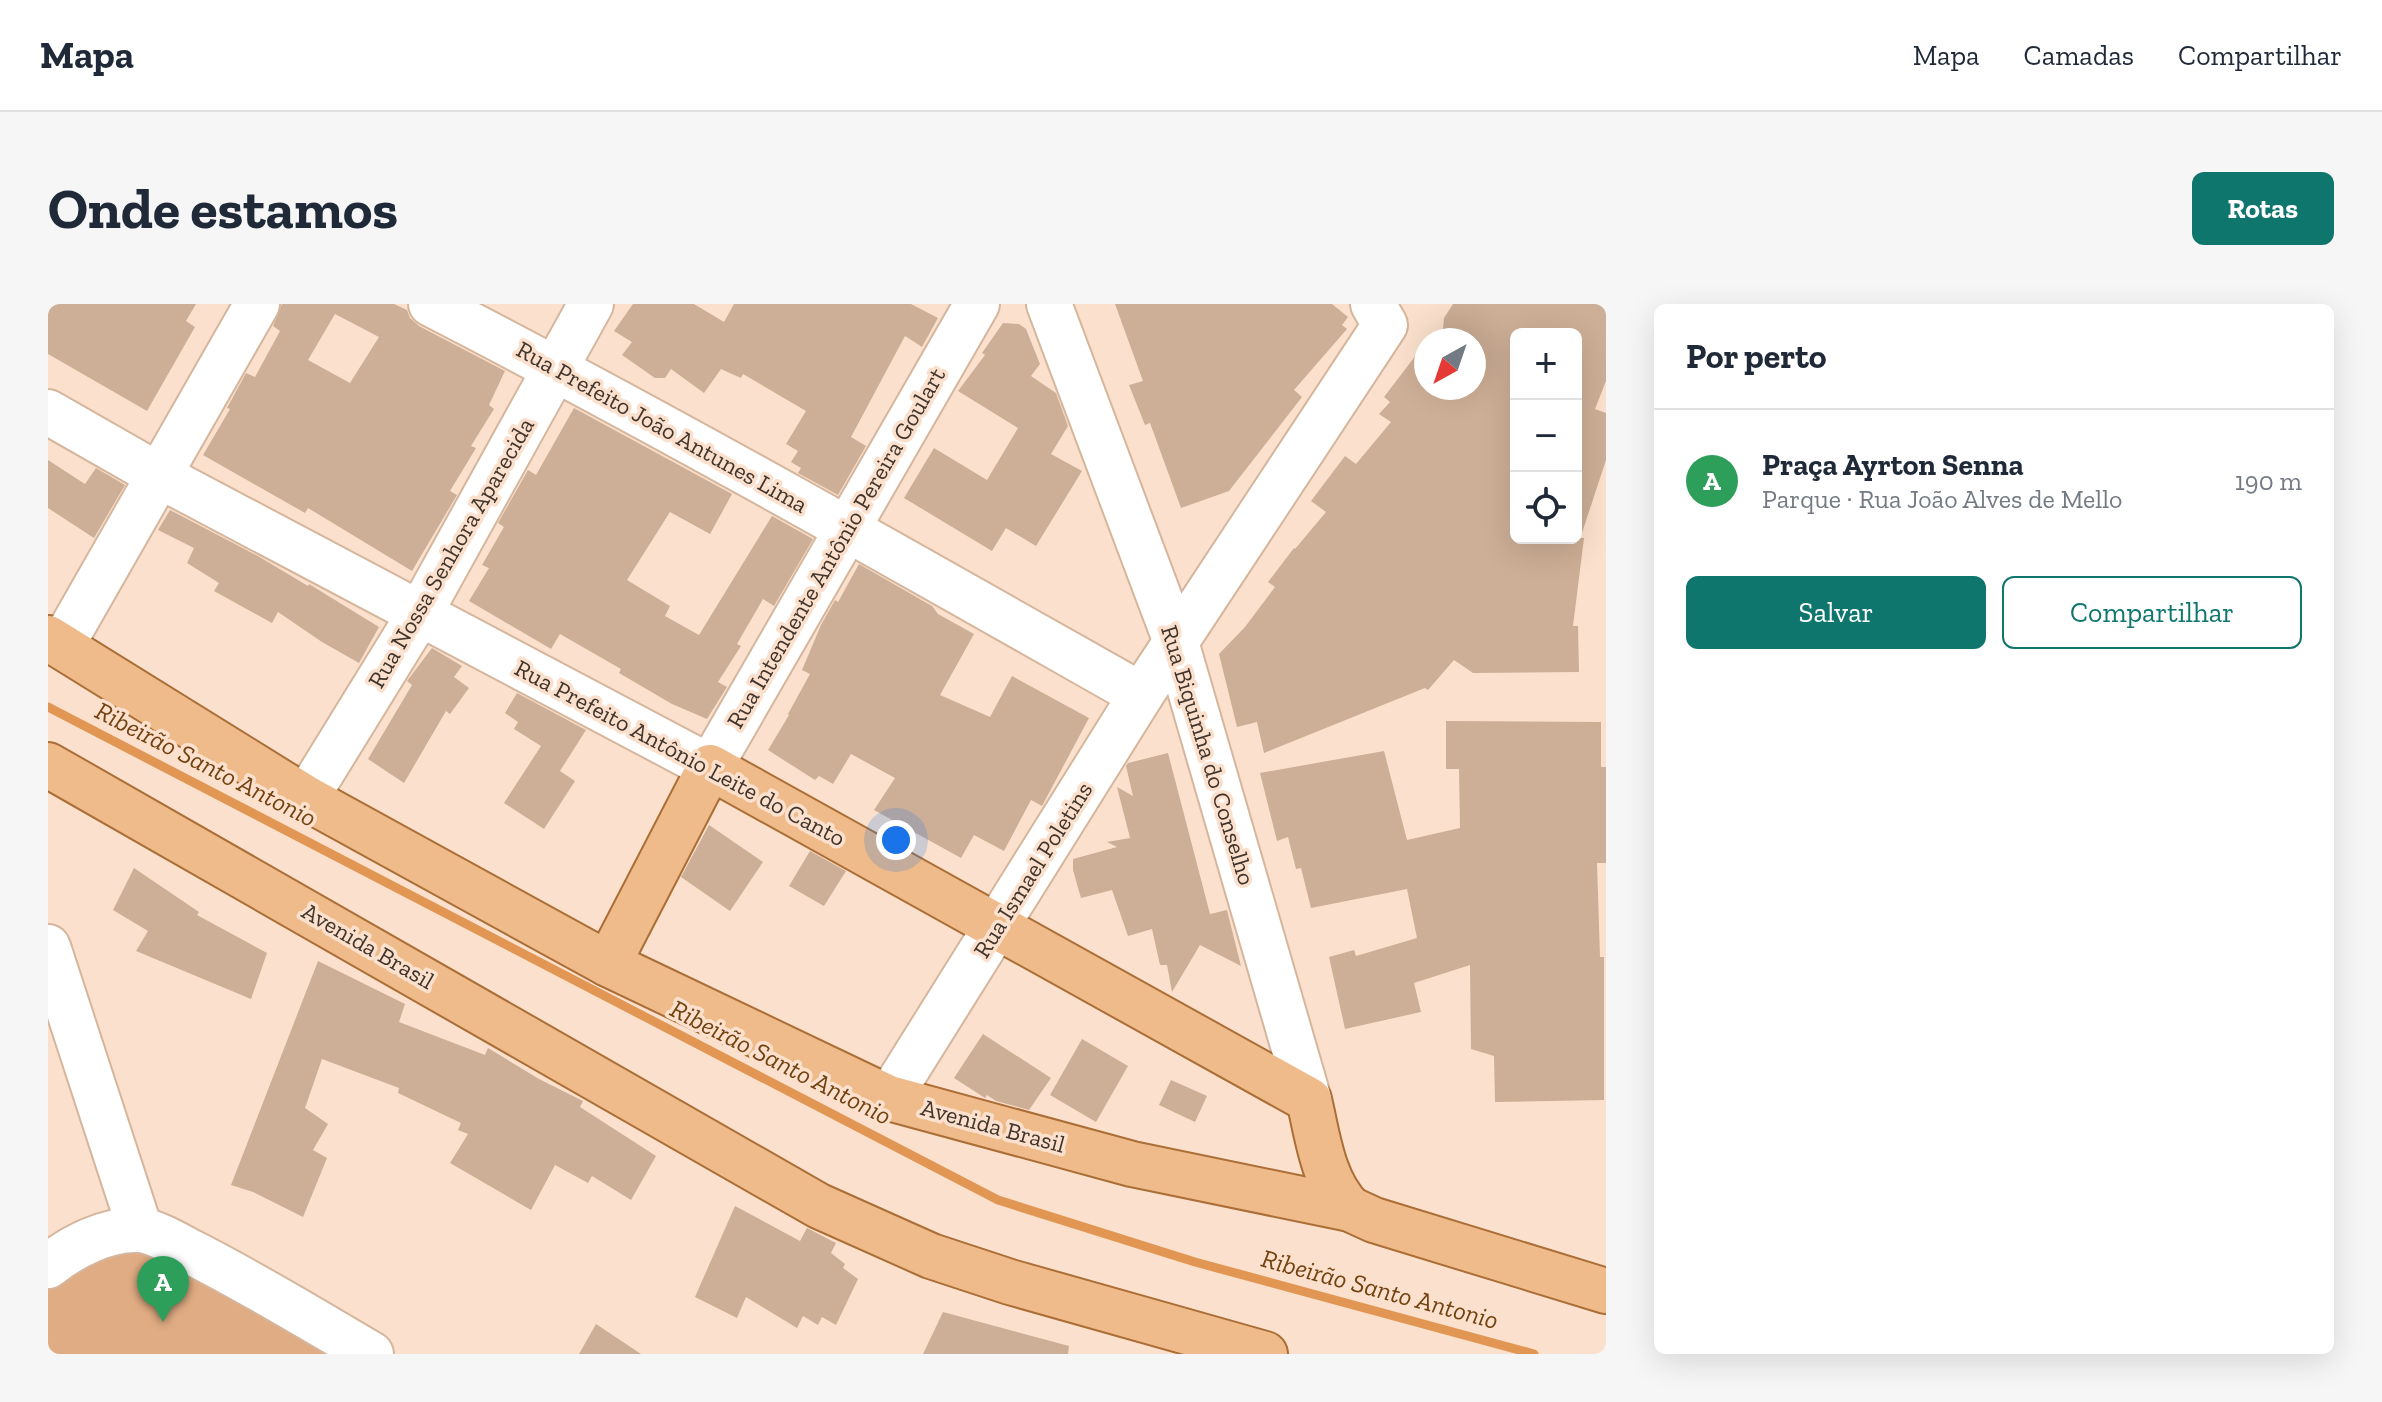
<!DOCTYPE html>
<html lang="pt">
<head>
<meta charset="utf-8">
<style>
  body { margin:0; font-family:"Zilla Slab",serif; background:#f6f6f7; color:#1f2937 }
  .controls { position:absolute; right:24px; top:24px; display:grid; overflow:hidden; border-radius:12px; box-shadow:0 8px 32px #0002 }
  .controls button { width:72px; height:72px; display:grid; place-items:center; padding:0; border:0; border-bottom:2px solid #e0e1e3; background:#fff; color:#1f2937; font:40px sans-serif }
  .compass { position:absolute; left:1366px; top:24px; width:72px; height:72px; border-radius:50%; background:#fff; box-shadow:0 8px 32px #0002; rotate:220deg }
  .you { position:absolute; left:848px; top:536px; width:28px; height:28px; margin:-20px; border:6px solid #fff; border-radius:50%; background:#1a73e8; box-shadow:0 0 0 12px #1a73e833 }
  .badge { display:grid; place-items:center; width:52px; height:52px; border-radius:50%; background:#0f766e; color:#fff; font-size:26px; font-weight:700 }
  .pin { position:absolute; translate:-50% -66px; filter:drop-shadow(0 2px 4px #0008) }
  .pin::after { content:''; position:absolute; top:42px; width:28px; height:24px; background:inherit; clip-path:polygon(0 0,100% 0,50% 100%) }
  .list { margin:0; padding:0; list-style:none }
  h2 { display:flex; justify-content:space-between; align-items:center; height:104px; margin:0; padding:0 32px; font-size:34px }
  h2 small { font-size:26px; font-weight:400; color:#747a83 }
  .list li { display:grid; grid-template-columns:52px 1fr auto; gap:24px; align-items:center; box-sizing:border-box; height:144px; padding:0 32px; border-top:2px solid #e0e1e3 }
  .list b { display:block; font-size:30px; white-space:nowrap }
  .list p { margin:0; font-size:26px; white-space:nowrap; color:#747a83 }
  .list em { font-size:26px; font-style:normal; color:#747a83 }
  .actions { display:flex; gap:16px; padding:24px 32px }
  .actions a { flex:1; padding:18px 0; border:2px solid #0f766e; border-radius:12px; text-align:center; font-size:28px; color:#0f766e }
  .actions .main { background:#0f766e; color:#fff }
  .icon { flex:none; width:44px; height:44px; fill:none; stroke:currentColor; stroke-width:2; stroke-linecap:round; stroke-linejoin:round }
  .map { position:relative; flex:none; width:1558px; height:1050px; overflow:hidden; border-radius:12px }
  header { display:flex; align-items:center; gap:48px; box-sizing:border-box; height:112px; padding:0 40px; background:#fff; border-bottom:2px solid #e0e1e3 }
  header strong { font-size:38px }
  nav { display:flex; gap:44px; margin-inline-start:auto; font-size:28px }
  .intro { display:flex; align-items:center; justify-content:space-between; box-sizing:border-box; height:192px; padding:0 48px }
  h1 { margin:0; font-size:56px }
  .button { padding:20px 36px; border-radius:12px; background:#0f766e; color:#fff; font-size:28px; font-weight:700 }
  main { display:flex; gap:48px; padding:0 48px }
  aside { flex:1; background:#fff; border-radius:12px; box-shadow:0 8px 32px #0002 }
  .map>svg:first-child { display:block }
  .green { fill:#e0ac83 }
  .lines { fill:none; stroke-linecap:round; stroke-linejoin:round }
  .stream { stroke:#e19654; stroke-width:9 }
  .building { fill:#cdae96; fill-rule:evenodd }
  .minor-casing { stroke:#d5b69d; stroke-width:48 }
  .major-casing { stroke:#ab6e36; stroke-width:48 }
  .minor { stroke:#fff; stroke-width:44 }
  .major { stroke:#efbb8a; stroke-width:44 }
  .labels { text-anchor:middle; stroke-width:7; stroke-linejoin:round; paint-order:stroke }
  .street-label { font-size:24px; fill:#41342b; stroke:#fbe1cd }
  .water-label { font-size:26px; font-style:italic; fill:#734210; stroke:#fbe1cd }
</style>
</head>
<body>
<header>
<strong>Mapa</strong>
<nav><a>Mapa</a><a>Camadas</a><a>Compartilhar</a></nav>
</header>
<div class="intro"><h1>Onde estamos</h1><a class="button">Rotas</a></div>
<main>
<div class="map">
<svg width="1558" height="1050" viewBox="0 0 1558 1050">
  <rect width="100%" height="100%" fill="#fbe1cd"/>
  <polygon class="green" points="111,947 284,1050 0,1050 0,985 50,950"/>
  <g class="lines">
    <polyline class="stream" points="0,403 950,896 1147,958 1486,1050"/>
  </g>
  <g class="building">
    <polygon points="0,0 148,0 138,17 147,23 99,107 0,50"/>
    <path d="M234,0H346L359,6L362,14L371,22L457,67L441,101L446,105L423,142L428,144L402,187L409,191L364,267L260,204L257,209L155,151L182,105L179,104L198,69L207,73L232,27L225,22ZM287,10L331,33L302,79L260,56Z"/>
    <polygon points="585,0 646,0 676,18 686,0 863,0 890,14 874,43 857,32 803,133 818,142 790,191 750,169 753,164 743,158 750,147 738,140 758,107 695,70 693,74 673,65 656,89 623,65 617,74 607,74 574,51 584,38 566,27"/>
    <polygon points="1067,0 1284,0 1300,13 1294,21 1299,25 1246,86 1254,93 1181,187 1133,204 1102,119 1097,121 1081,81 1095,77"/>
    <polygon points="1405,0 1558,0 1558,77 1547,105 1558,109 1558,156 1533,232 1528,231 1528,30 1468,30 1468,234 1536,234 1525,322 1530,322 1531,368 1425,369 1406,356 1380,386 1377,384 1216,449 1209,418 1189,423 1171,350 1197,323 1227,283 1220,278 1246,244 1247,245 1278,208 1263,197 1297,152 1308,160 1343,118 1331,110 1342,98 1336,93 1378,38 1378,84 1426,84 1426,36 1394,36 1396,14"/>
    <polygon points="955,19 971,20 978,25 992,60 983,72 1008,89 1020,122 1003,150 1034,167 988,242 958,224 944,247 856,194 886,144 939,176 970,124 910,87 937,51 934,49"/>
    <polygon points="526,104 684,190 662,230 622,208 579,276 622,302 617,312 651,331 724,212 765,235 726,302 715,295 689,340 693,342 670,378 679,383 659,415 624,400 571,369 573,365 512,330 503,345 421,297 441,264 434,261 456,223 450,219 480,166 488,171"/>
    <polygon points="0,156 37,180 48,164 77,181 46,234 0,204"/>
    <polygon points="122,206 210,252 260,282 261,280 331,323 311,359 274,338 230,308 224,319 166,287 171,279 139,259 146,244 110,226"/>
    <polygon points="811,260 884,302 890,310 926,330 892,391 942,413 964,372 1041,414 994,502 983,496 956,547 926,531 913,554 826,506 847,474 803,450 785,480 771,472 767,476 720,446 741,411 740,410 762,370 754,366 773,321 787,296 790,298"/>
    <polygon points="384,344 414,362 406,373 421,384 402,410 398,407 356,479 320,455 364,381 359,377"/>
    <polygon points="469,389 538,426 512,467 527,477 496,525 456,499 493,442 466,425 470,418 457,409"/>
    <polygon points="1398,417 1553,418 1553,463 1558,463 1558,559 1549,559 1552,653 1556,653 1556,796 1447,798 1446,752 1423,745 1422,661 1366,679 1373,708 1297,725 1281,653 1306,646 1308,652 1369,634 1359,585 1263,604 1253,564 1248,565 1240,533 1229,537 1212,469 1336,447 1359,536 1412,524 1411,465 1398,465"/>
    <polygon points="1120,449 1162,610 1179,606 1193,662 1152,641 1124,688 1119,661 1112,661 1104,625 1080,632 1064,586 1033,594 1025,566 1025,555 1069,543 1059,538 1082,534 1069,483 1085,492 1078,462 1080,459"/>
    <polygon points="661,521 715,558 682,607 633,573"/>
    <polygon points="762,547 798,567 776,602 741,582"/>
    <polygon points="86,564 151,608 149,611 219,649 203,695 88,647 100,627 65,606"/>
    <polygon points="270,657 357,700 351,718 437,751 440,744 491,775 535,797 532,803 608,852 583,896 544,872 540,879 507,861 483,906 402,859 420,830 410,826 413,819 350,789 351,784 274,755 257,804 280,820 265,846 279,854 255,913 205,888 183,881"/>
    <polygon points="935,730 1003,774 981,806 948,797 939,791 937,794 906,774"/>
    <polygon points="1034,735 1080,762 1048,818 1002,791"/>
    <polygon points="1123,776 1159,792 1147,818 1111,801"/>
    <polygon points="687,902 752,937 759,924 788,939 783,949 797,960 795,964 810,975 788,1021 774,1013 770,1021 755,1012 749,1024 698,993 689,1014 647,993"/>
    <polygon points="895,1008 1021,1042 1020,1050 875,1050"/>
    <polygon points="548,1020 593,1050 531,1050"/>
  </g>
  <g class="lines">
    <defs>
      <g id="minor">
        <path d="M383,0C624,124 858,258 1093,391"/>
        <polyline points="1001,0 1128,338 1261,796"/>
        <polyline points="0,108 112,172 662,463 929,0"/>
        <polyline points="14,341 209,0"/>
        <polyline points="258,494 372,309 543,0"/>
        <polyline points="0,643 92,925"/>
        <polyline points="841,794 1093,391 1337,21 1325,0"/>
        <path d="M0,962C24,943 58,925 90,926C104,926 128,940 141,947C203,978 263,1015 323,1050"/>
      </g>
      <g id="major">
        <polyline points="0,334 258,494 560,660 841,794 1084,860 1302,905 1326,916 1558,987"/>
        <polyline points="0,461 771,902 883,952 962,978 1217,1050"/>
        <path d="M560,660L662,463L1261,796C1270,833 1274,876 1302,905"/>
      </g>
    </defs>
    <use href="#minor" class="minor-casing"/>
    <use href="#major" class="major-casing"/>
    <use href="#minor" class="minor"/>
    <use href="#major" class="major"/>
  </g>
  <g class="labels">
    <g class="street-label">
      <text transform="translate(614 123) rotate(29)" y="8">Rua Prefeito João Antunes Lima</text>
      <text transform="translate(788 244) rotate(-60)" y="8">Rua Intendente Antônio Pereira Goulart</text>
      <text transform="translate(403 249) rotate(-60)" y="8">Rua Nossa Senhora Aparecida</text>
      <text transform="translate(632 449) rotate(28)" y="8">Rua Prefeito Antônio Leite do Canto</text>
      <text transform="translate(1160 451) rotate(73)" y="8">Rua Biquinha do Conselho</text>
      <text transform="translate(985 566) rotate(-58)" y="8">Rua Ismael Poletins</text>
      <text transform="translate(320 642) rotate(30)" y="8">Avenida Brasil</text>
      <text transform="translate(945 822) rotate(15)" y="8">Avenida Brasil</text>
    </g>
    <g class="water-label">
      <text transform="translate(158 460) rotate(27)" y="9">Ribeirão Santo Antonio</text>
      <text transform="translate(733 758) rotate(27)" y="9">Ribeirão Santo Antonio</text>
      <text transform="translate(1332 985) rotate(15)" y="9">Ribeirão Santo Antonio</text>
    </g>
  </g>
</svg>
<div class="controls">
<button>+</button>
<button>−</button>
<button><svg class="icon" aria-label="locate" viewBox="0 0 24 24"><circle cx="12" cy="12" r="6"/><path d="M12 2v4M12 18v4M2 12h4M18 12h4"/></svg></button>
</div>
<svg class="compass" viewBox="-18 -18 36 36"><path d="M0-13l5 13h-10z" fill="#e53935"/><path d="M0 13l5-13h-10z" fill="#747a83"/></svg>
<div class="you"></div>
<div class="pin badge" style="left:115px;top:1018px;background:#2e9e5b">A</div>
</div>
<aside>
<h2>Por perto<small></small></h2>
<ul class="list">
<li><span class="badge" style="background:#2e9e5b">A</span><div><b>Praça Ayrton Senna</b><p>Parque · Rua João Alves de Mello</p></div><em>190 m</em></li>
</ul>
<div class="actions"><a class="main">Salvar</a><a>Compartilhar</a></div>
</aside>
</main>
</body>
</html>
